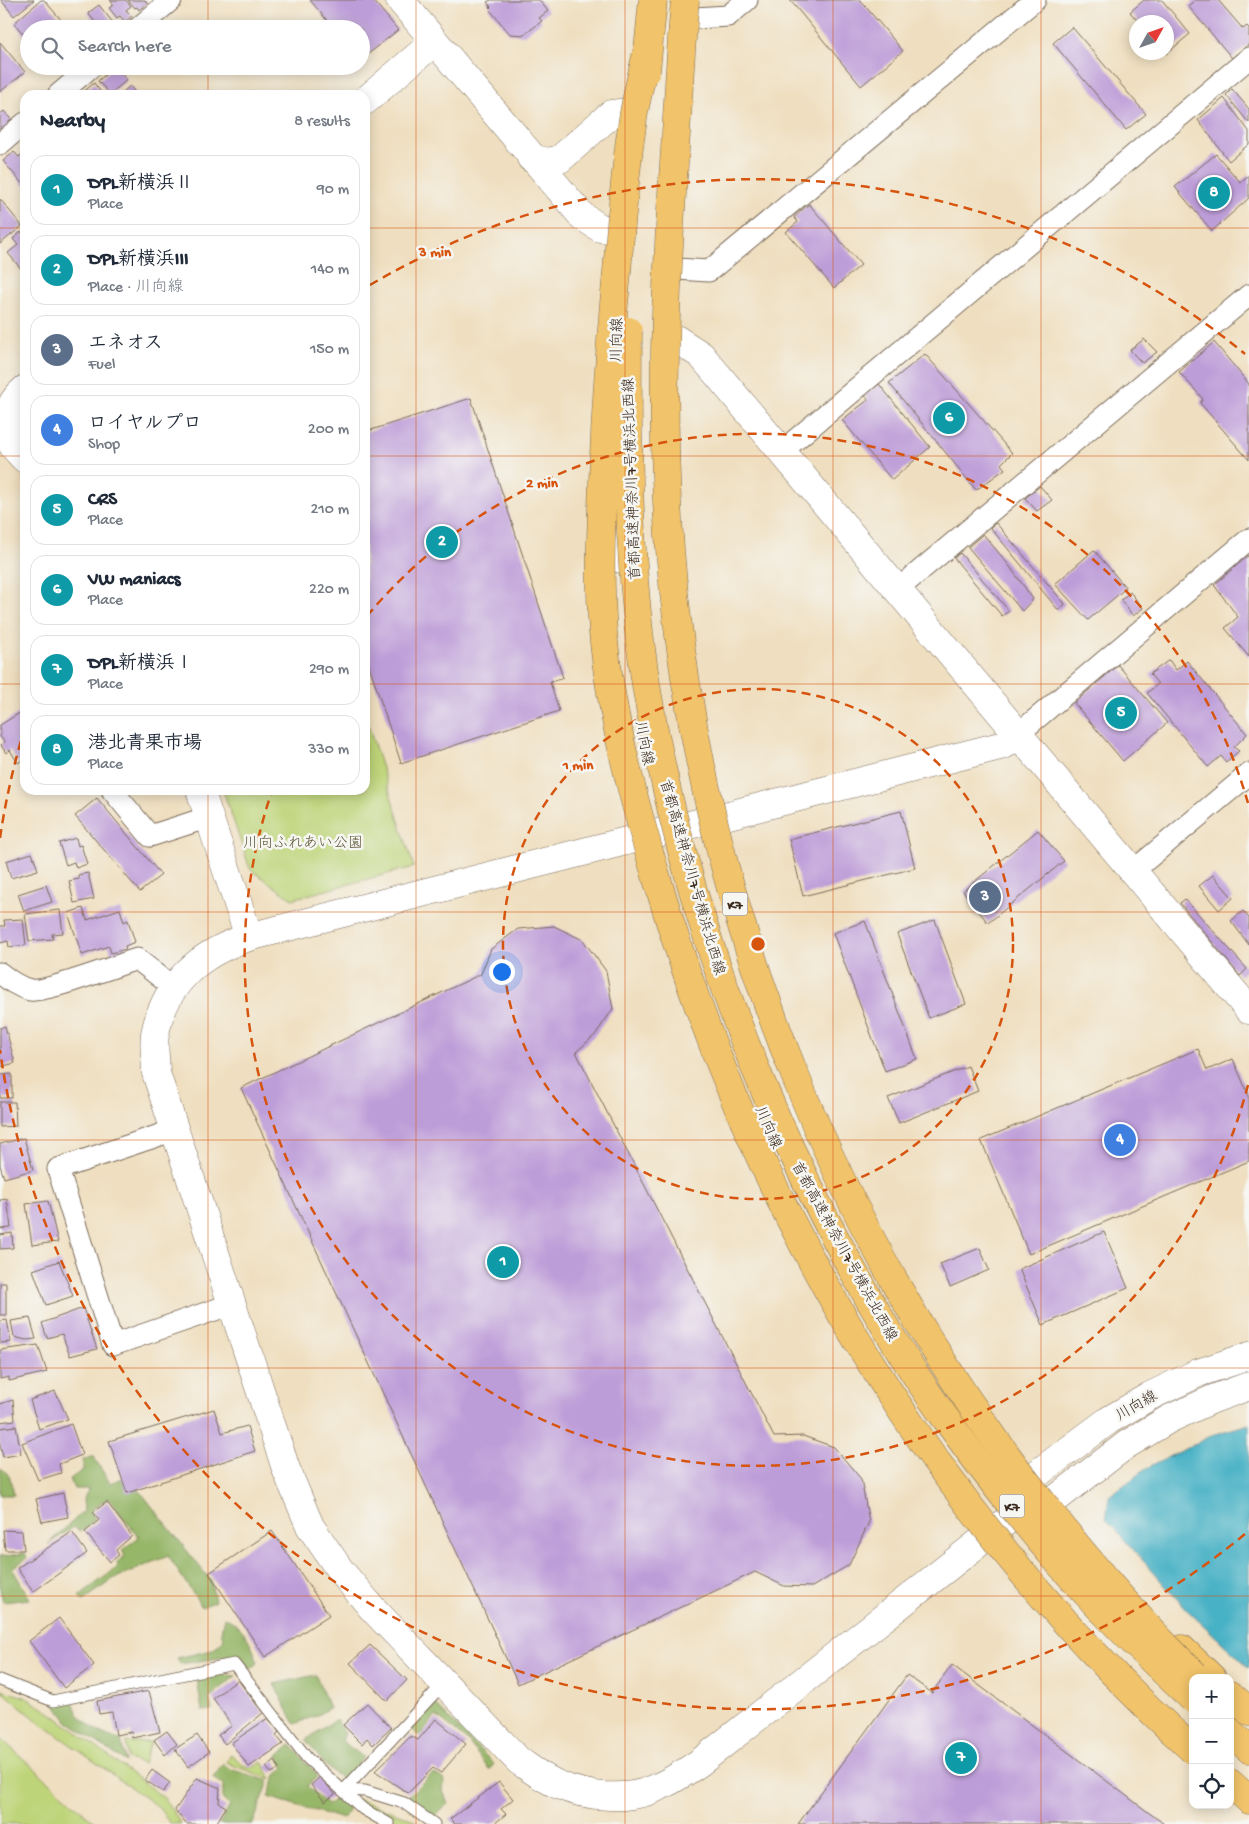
<!DOCTYPE html>
<html lang="en">
<head>
<meta charset="utf-8">
<style>
  body { margin:0; font-family:"Gochi Hand","Klee One",sans-serif; background:#f6f6f7; color:#1f2937 }
  .controls { position:absolute; right:15px; bottom:15px; display:grid; overflow:hidden; border-radius:10px; box-shadow:0 2px 12px #0003 }
  .controls button { width:45px; height:45px; display:grid; place-items:center; padding:0; border:0; border-bottom:1px solid #e0e1e3; background:#fff; color:#1f2937; font:25px sans-serif }
  .compass { position:absolute; left:1129px; top:15px; width:45px; height:45px; border-radius:50%; background:#fff; box-shadow:0 2px 12px #0003; rotate:50deg }
  .you { position:absolute; left:501px; top:971px; width:18px; height:18px; margin:-12px; border:4px solid #fff; border-radius:50%; background:#1a73e8; box-shadow:0 0 0 8px #1a73e833 }
  .badge { display:grid; place-items:center; width:32px; height:32px; border-radius:50%; background:#b5179e; color:#fff; font-size:16px; font-weight:700 }
  .pin { position:absolute; translate:-50% -50%; border:2px solid #fff; box-shadow:0 1px 5px #0006 }
  .list { margin:0; padding:0; list-style:none }
  h2 { display:flex; justify-content:space-between; align-items:center; height:65px; margin:0; padding:0 20px; font-size:21px }
  h2 small { font-size:16px; font-weight:400; color:#747a83 }
  .list li { display:grid; grid-template-columns:32px 1fr auto; gap:15px; align-items:center; box-sizing:border-box; height:70px; margin:0 10px 10px; padding:0 10px; border:1px solid #e0e1e3; border-radius:15px }
  .list b { display:block; font-size:19px; white-space:nowrap }
  .list p { margin:0; font-size:16px; white-space:nowrap; color:#747a83 }
  .list em { font-size:16px; font-style:normal; color:#747a83 }
  .icon { flex:none; width:28px; height:28px; fill:none; stroke:currentColor; stroke-width:2; stroke-linecap:round; stroke-linejoin:round }
  .map { position:relative; flex:none; width:1249px; height:1824px; overflow:hidden }
  .search { position:absolute; background:#fff; box-shadow:0 2px 12px #0003; left:20px; top:20px; width:350px; height:55px; display:flex; align-items:center; gap:12px; box-sizing:border-box; padding:0 18px; border-radius:28px; color:#747a83; font-size:19px }
  .panel { position:absolute; background:#fff; box-shadow:0 2px 12px #0003; left:20px; top:90px; width:350px; height:705px; border-radius:15px }
  .map>svg:first-child { display:block }
  .green { fill:#bdd478; stroke:#7c7f4b }
  .forest { fill:#96b668; stroke:#687043 }
  .water { fill:#47b1c5; stroke:#416e72 }
  .building { fill:#bd9dd8 }
  .lines { fill:none; stroke-linecap:round; stroke-linejoin:round }
  .service-casing { stroke:#7a6957; stroke-width:13 }
  .minor-casing { stroke:#7a6957; stroke-width:23 }
  .tertiary-casing { stroke:#7a6957; stroke-width:29 }
  .motorway-casing { stroke:#7a6957; stroke-width:29 }
  .service { stroke:#fff; stroke-width:11 }
  .minor { stroke:#fff; stroke-width:21 }
  .tertiary { stroke:#fff; stroke-width:28 }
  .motorway { stroke:#f1c36a; stroke-width:28 }
  .motorway-bridge-casing { stroke:#7a6957; stroke-width:29; stroke-linecap:butt }
  .motorway-bridge { stroke:#f1c36a; stroke-width:28 }
  .grid { fill:none; stroke:#d7540e; stroke-width:1; stroke-opacity:0.55 }
  .ring { fill:none; stroke:#d7540e; stroke-width:2.5; stroke-dasharray:9 6 }
  .labels { text-anchor:middle; stroke-width:5; stroke-linejoin:round; paint-order:stroke }
  .shield { fill:#f6f6f2; stroke:#73675e; stroke-width:1 }
  .shield-label { font-size:14px; font-weight:bold; fill:#3b2a1e }
  .street-label { font-size:15px; fill:#3b2a1e; stroke:#f6f6f2 }
  .park-label { font-size:15px; fill:#5c5434; stroke:#f6f6f2 }
  .centre { fill:#d7540e; stroke:#f6f6f2; stroke-width:2.5 }
  .ring-label { font-size:15px; text-anchor:middle; font-weight:bold; fill:#d7540e; stroke:#f6f6f2; stroke-width:5; stroke-linejoin:round; paint-order:stroke }
</style>
</head>
<body>
<div class="map">
<svg width="1249" height="1824" viewBox="0 0 1249 1824">
  <rect width="100%" height="100%" fill="#f6f6f2"/>
  <filter id="ink" filterUnits="userSpaceOnUse"><feTurbulence type="fractalNoise" baseFrequency=".02" numOctaves="2"/><feDisplacementMap in="SourceGraphic" scale="10" xChannelSelector="R" yChannelSelector="G"/><feConvolveMatrix kernelMatrix="1 2 1 2 8 2 1 2 1" color-interpolation-filters="sRGB"/></filter>
  <filter id="wash" filterUnits="userSpaceOnUse"><feTurbulence type="fractalNoise" baseFrequency=".0096" numOctaves="4" result="noise"/><feDisplacementMap in="SourceGraphic" scale="20" xChannelSelector="R" yChannelSelector="G"/><feGaussianBlur stdDeviation="1.12" result="paint"/><feColorMatrix in="noise" values="0 0 0 0 0 0 0 0 0 0 0 0 0 0 0 0 0 1.4 0 .05"/><feComposite in="paint" operator="in"/></filter>
  <g filter="url(#wash)">
    <rect width="100%" height="100%" fill="#efdfc0"/>
    <g class="green">
      <polygon points="365,716 414,867 292,899 250,869 223,790 365,790"/>
      <polygon points="1,1690 25,1697 51,1713 164,1798 181,1824 171,1824 158,1807 39,1722"/>
      <polygon points="0,1738 97,1824 0,1824"/>
      <polygon points="126,1742 151,1742 143,1764 128,1759"/>
      <polygon points="231,1754 243,1765 252,1768 262,1762 271,1779 237,1767 227,1762"/>
      <polygon points="357,1799 407,1817 419,1824 396,1824 374,1813"/>
    </g>
    <g class="forest">
      <polygon points="93,1456 110,1483 128,1476 211,1581 215,1601 202,1607 168,1556 113,1579 83,1601 79,1596 118,1567 117,1562 125,1556 122,1550 139,1537 108,1498 90,1511 95,1519 81,1532 74,1527 48,1544 84,1511 83,1499 89,1489 74,1489 70,1479 83,1470 83,1460"/>
      <path d="M0,1468C11,1473 12,1484 14,1495H0Z"/>
      <polygon points="25,1553 27,1558 12,1568 30,1599 3,1602 0,1589 0,1557"/>
      <path d="M224,1617C246,1627 250,1642 258,1663L251,1669L240,1665L232,1656L180,1664L177,1658L213,1650L224,1639L221,1632Z"/>
      <polygon points="217,1674 236,1676 209,1698 212,1710 202,1711 197,1679"/>
      <polygon points="316,1675 329,1708 320,1714 295,1724 274,1684"/>
      <path d="M73,1701C75,1706 76,1712 80,1716C90,1728 106,1737 121,1740L126,1762L68,1722L54,1703Z"/>
      <polygon points="433,1702 494,1764 489,1770 468,1741 436,1716 419,1736 409,1728"/>
      <polygon points="336,1719 345,1733 342,1741 363,1757 345,1782 325,1765 306,1740"/>
      <polygon points="291,1745 318,1776 307,1786 327,1805 337,1797 349,1809 343,1819 268,1797 276,1775 284,1768 278,1756"/>
      <polygon points="223,1764 233,1770 269,1781 253,1824 219,1824 230,1806 223,1800 223,1785 213,1778"/>
      <polygon points="433,1773 444,1779 443,1791 448,1803 434,1817 408,1796"/>
    </g>
    <polygon class="water" points="1249,1424 1249,1668 1186,1609 1106,1519 1109,1496 1150,1466 1215,1434"/>
    <g id="blocks">
      <g class="building">
        <polygon points="1,0 34,0 14,16"/>
        <polygon points="41,0 44,0 69,29 29,29 29,41 14,23"/>
        <polygon points="110,0 126,0 131,6 126,10 132,16 125,22 120,16 117,18 109,8 114,5"/>
        <polygon points="128,0 145,0 147,3 139,10 137,7 135,8"/>
        <polygon points="310,0 373,0 398,30 361,60 361,29 334,29"/>
        <polygon points="491,0 539,0 548,11 539,18 542,21 524,35 510,34 489,9 491,7 487,2"/>
        <polygon points="790,0 860,0 903,51 861,86"/>
        <polygon points="1144,0 1162,0 1190,34 1166,54 1166,22 1139,22 1130,12"/>
        <polygon points="1195,0 1218,0 1243,29 1247,26 1249,28 1249,44 1232,58 1188,6"/>
        <polygon points="99,5 118,29 97,29 93,24 95,22 88,13"/>
        <polygon points="1072,27 1146,114 1126,130 1053,43"/>
        <polygon points="0,42 25,72 0,92"/>
        <polygon points="115,66 127,80 110,94 98,81"/>
        <polygon points="94,83 103,95 80,95"/>
        <polygon points="130,86 137,95 119,95"/>
        <polygon points="1232,89 1249,109 1249,123 1226,95"/>
        <polygon points="1224,98 1249,131 1249,144 1229,161 1198,120"/>
        <polygon points="4,111 14,123 0,134 0,114"/>
        <polygon points="14,152 19,157 23,153 25,156 25,187 3,161"/>
        <polygon points="1216,154 1240,182 1249,175 1249,198 1212,231 1175,187"/>
        <polygon points="0,199 22,226 0,244"/>
        <polygon points="809,204 861,265 834,288 786,232 798,222 794,217"/>
        <polygon points="21,232 25,237 25,274 8,253 18,245 13,239"/>
        <polygon points="1144,339 1157,352 1142,363 1130,350"/>
        <polygon points="1214,342 1249,384 1249,460 1200,403 1203,399 1179,372"/>
        <polygon points="925,354 1012,453 1001,464 1005,469 976,490 889,383"/>
        <polygon points="879,384 930,447 892,480 842,420 868,400 865,395"/>
        <polygon points="471,398 563,678 550,682 559,711 401,763 365,653 365,432"/>
        <polygon points="1040,486 1052,500 1037,511 1025,498"/>
        <polygon points="996,523 1065,604 1059,611 990,527"/>
        <polygon points="983,534 1008,564 1033,599 1022,611 968,547"/>
        <polygon points="1094,550 1126,588 1088,620 1055,584"/>
        <polygon points="960,553 1009,611 1002,616 954,558"/>
        <polygon points="1249,555 1249,657 1225,628 1238,617 1214,585"/>
        <polygon points="1130,592 1143,608 1133,616 1121,600"/>
        <polygon points="1169,660 1176,670 1187,661 1247,734 1234,747 1239,751 1226,762 1221,756 1208,767 1147,693 1158,684 1150,674"/>
        <polygon points="1118,665 1167,723 1123,761 1074,703"/>
        <polygon points="21,712 25,719 25,758 18,763 10,750 6,753 1,745 4,742 0,736 0,725"/>
        <polygon points="97,798 161,875 140,892 75,816"/>
        <polygon points="901,811 915,868 803,896 789,839"/>
        <polygon points="1038,830 1064,861 988,923 963,891"/>
        <polygon points="76,838 78,846 81,845 87,864 76,868 74,862 66,865 59,843"/>
        <polygon points="32,853 38,870 11,878 6,861"/>
        <polygon points="88,873 94,899 74,903 69,881 79,879 78,875"/>
        <polygon points="1213,875 1233,898 1219,910 1199,886"/>
        <polygon points="46,885 52,902 24,911 18,894"/>
        <polygon points="1185,899 1247,969 1240,976 1180,903"/>
        <polygon points="83,908 87,920 120,909 124,922 128,920 135,942 125,946 126,949 111,953 109,946 82,955 68,913"/>
        <polygon points="60,910 63,933 52,934 53,939 29,941 25,914"/>
        <polygon points="1243,911 1249,918 1249,945 1231,921"/>
        <polygon points="23,919 26,945 9,947 8,941 0,943 0,926 5,926 4,920"/>
        <polygon points="935,920 966,1004 929,1018 897,934"/>
        <polygon points="865,921 917,1059 885,1071 833,933"/>
        <polygon points="554,926 583,940 606,971 613,1009 595,1035 576,1052 774,1437 803,1436 834,1447 861,1479 869,1522 849,1565 812,1587 784,1586 755,1572 518,1684 241,1088 481,974 491,949 518,929"/>
        <polygon points="5,1026 15,1063 0,1067 0,1028"/>
        <polygon points="1198,1049 1207,1070 1233,1059 1249,1096 1249,1161 1029,1254 981,1140"/>
        <polygon points="968,1066 978,1091 899,1123 888,1098"/>
        <polygon points="12,1074 12,1098 0,1098 0,1075"/>
        <polygon points="0,1102 15,1102 16,1126 0,1127"/>
        <polygon points="24,1138 33,1170 4,1178 0,1165 0,1144"/>
        <polygon points="7,1199 11,1228 0,1229 0,1200"/>
        <polygon points="48,1201 58,1242 32,1245 26,1204"/>
        <polygon points="1104,1232 1128,1288 1043,1325 1019,1269"/>
        <polygon points="12,1233 13,1248 0,1249 0,1235"/>
        <polygon points="980,1248 989,1270 950,1287 940,1264"/>
        <polygon points="59,1261 73,1296 46,1305 33,1270"/>
        <rect x="0" y="1283" width="6" height="32"/>
        <polygon points="83,1308 97,1349 70,1356 62,1334 47,1338 42,1323"/>
        <polygon points="30,1318 36,1339 26,1340 14,1337 11,1321"/>
        <polygon points="7,1320 11,1342 0,1343 0,1321"/>
        <polygon points="38,1345 47,1372 9,1381 9,1377 0,1379 0,1350"/>
        <polygon points="55,1391 68,1419 39,1429 30,1400"/>
        <polygon points="13,1400 15,1420 0,1422 0,1404"/>
        <polygon points="214,1409 222,1433 247,1426 255,1451 127,1493 109,1441"/>
        <polygon points="71,1424 82,1455 59,1464 61,1473 38,1480 22,1443"/>
        <polygon points="16,1426 21,1454 3,1457 0,1445 0,1428"/>
        <polygon points="63,1493 68,1517 42,1522 36,1499"/>
        <polygon points="107,1502 132,1536 116,1550 119,1555 110,1562 85,1532 99,1520 93,1512"/>
        <polygon points="3,1530 22,1531 24,1550 5,1550"/>
        <polygon points="272,1531 329,1615 265,1657 209,1573"/>
        <polygon points="72,1532 87,1553 33,1592 17,1568"/>
        <polygon points="59,1618 94,1665 64,1688 29,1641"/>
        <polygon points="370,1645 407,1680 387,1701 350,1663"/>
        <polygon points="952,1665 1164,1824 798,1824 907,1675 932,1693"/>
        <polygon points="238,1680 263,1713 225,1744 218,1735 232,1726 213,1698"/>
        <polygon points="149,1691 160,1732 132,1738 131,1732 116,1735 112,1712 99,1714 97,1701"/>
        <polygon points="367,1703 391,1728 373,1745 367,1738 362,1744 343,1725"/>
        <polygon points="268,1718 279,1732 276,1735 283,1744 249,1767 231,1743"/>
        <polygon points="436,1719 466,1744 441,1773 433,1768 408,1793 375,1771 411,1736 418,1740"/>
        <polygon points="167,1731 177,1744 165,1755 154,1740"/>
        <polygon points="197,1735 209,1752 188,1767 175,1749"/>
        <polygon points="275,1760 279,1769 271,1773 266,1767"/>
        <polygon points="152,1770 170,1783 163,1792 145,1780"/>
        <polygon points="320,1777 335,1794 325,1802 311,1785"/>
        <polygon points="197,1778 220,1788 219,1803 226,1807 216,1824 186,1824 175,1810"/>
        <polygon points="499,1782 513,1799 501,1809 506,1814 494,1824 455,1824 450,1819"/>
      </g>
    </g>
  </g>
  <g filter="url(#ink)">
    <use href="#blocks" fill-opacity="0" stroke="#7a6957" stroke-width="1"/>
    <g class="lines">
      <defs>
        <g id="service">
          <polyline points="0,1680 53,1701 234,1664 307,1758 363,1809 389,1824"/>
          <polyline points="434,1824 404,1803 365,1791 344,1790 444,1683"/>
        </g>
        <g id="minor">
          <polyline points="695,18 728,16 747,0"/>
          <polyline points="137,29 171,0"/>
          <polyline points="58,95 92,66"/>
          <polyline points="0,144 25,123"/>
          <polyline points="677,269 709,271 1035,0"/>
          <polyline points="781,452 1249,58"/>
          <polyline points="897,590 1249,295"/>
          <polyline points="1018,734 1249,539"/>
          <polyline points="112,790 150,836 209,817"/>
          <polyline points="1133,871 1249,774"/>
          <path d="M0,973C9,980 18,987 30,990C44,993 118,965 137,959L173,987"/>
          <polyline points="175,1130 58,1169 113,1345 232,1304"/>
        </g>
        <g id="tertiary">
          <polyline points="400,0 582,216 600,228 620,231"/>
          <polyline points="365,101 434,42"/>
          <polyline points="531,158 548,162 560,159 611,114 630,112"/>
          <polyline points="676,339 701,355 1249,1010"/>
          <path d="M25,389C8,403 1,423 12,444C15,449 21,455 25,459"/>
          <polyline points="616,477 616,518 620,559"/>
          <path d="M1018,734L1004,745L249,937C200,953 165,982 155,1034C153,1046 156,1061 156,1073L286,1469L310,1526L340,1570L372,1608L519,1761C528,1767 536,1773 545,1778C573,1795 617,1802 649,1791C667,1784 683,1774 699,1763L1009,1519L1053,1501L1126,1445L1169,1419L1213,1399L1249,1386"/>
          <polyline points="200,790 249,937"/>
          <polyline points="1017,1505 1034,1476 1109,1420 1150,1396 1198,1373 1249,1356"/>
        </g>
        <g id="motorway">
          <polyline points="1182,1649 1212,1678"/>
          <polyline points="1230,1695 1249,1711"/>
          <polyline points="1230,1732 1249,1749"/>
          <polyline points="1230,1783 1249,1800"/>
        </g>
      </defs>
      <use href="#service" class="service-casing"/>
      <use href="#minor" class="minor-casing"/>
      <use href="#tertiary" class="tertiary-casing"/>
      <use href="#motorway" class="motorway-casing"/>
      <use href="#service" class="service"/>
      <use href="#minor" class="minor"/>
      <use href="#tertiary" class="tertiary"/>
      <use href="#motorway" class="motorway"/>
      <defs>
        <g id="motorway-bridge">
          <path d="M685,0C680,55 678,109 674,164C664,307 659,450 674,593C710,929 839,1246 1049,1511C1094,1568 1142,1624 1195,1675"/>
          <path d="M647,52C642,76 635,101 632,126C623,184 620,244 614,304C609,363 605,422 603,482C601,532 599,582 603,632C611,719 635,806 660,889C694,1003 737,1115 791,1221C891,1419 1029,1602 1193,1750"/>
          <polyline points="646,71 653,0"/>
          <path d="M628,331C627,451 628,572 647,691C681,890 750,1083 847,1260C878,1316 911,1372 949,1423C995,1487 1045,1550 1099,1607C1130,1639 1161,1669 1193,1699"/>
        </g>
      </defs>
      <use href="#motorway-bridge" class="motorway-bridge-casing"/>
      <use href="#motorway-bridge" class="motorway-bridge"/>
    </g>
  </g>
  <path class="grid" d="M208,0V29M416,0V1824M625,0V1824M833,0V1824M1041,0V1824M208,66V95M0,228H25M365,228H1249M0,456H25M365,456H1249M0,684H25M365,684H1249M208,790V1824M0,912H1249M0,1140H1249M0,1368H1249M0,1596H1249"/>
  <g class="ring">
    <circle cx="758" cy="944" r="255"/>
    <path d="M1248 1085A510 510 0 1 1 272 791M367 616A510 510 0 0 1 1248 803"/>
    <path d="M1245 1534A765 765 0 0 1 0 1050M0 838A765 765 0 0 1 25 727M370 285A765 765 0 0 1 1245 354"/>
  </g>
  <g class="labels">
    <g class="shield">
      <rect x="722.5" y="892.5" width="25" height="23" rx="4"/>
      <rect x="999.5" y="1494.5" width="25" height="23" rx="4"/>
    </g>
    <g class="shield-label">
      <text x="735" y="909">K7</text>
      <text x="1012" y="1511">K7</text>
    </g>
    <g class="street-label">
      <text transform="translate(616 340) rotate(-89)" y="5">川向線</text>
      <text transform="translate(631 479) rotate(-92)" y="5">首都高速神奈川7号横浜北西線</text>
      <text transform="translate(645 743) rotate(79)" y="5">川向線</text>
      <text transform="translate(693 877) rotate(74)" y="5">首都高速神奈川7号横浜北西線</text>
      <text transform="translate(769 1127) rotate(66)" y="5">川向線</text>
      <text transform="translate(845 1251) rotate(61)" y="5">首都高速神奈川7号横浜北西線</text>
      <text transform="translate(1136 1405) rotate(-30)" y="5">川向線</text>
    </g>
    <g class="park-label">
      <text x="303" y="847">川向ふれあい公園</text>
    </g>
  </g>
  <circle cx="758" cy="944" r="8" class="centre"/>
  <g class="ring-label">
    <text x="435" y="256">3 min</text>
    <text x="542" y="487">2 min</text>
    <text x="578" y="769">1 min</text>
  </g>
</svg>
<div class="controls">
<button>+</button>
<button>−</button>
<button><svg class="icon" aria-label="locate" viewBox="0 0 24 24"><circle cx="12" cy="12" r="6"/><path d="M12 2v4M12 18v4M2 12h4M18 12h4"/></svg></button>
</div>
<svg class="compass" viewBox="-18 -18 36 36"><path d="M0-13l5 13h-10z" fill="#e53935"/><path d="M0 13l5-13h-10z" fill="#747a83"/></svg>
<div class="you"></div>
<div class="pin badge" style="left:503px;top:1262px;background:#0f9aa8">1</div>
<div class="pin badge" style="left:442px;top:542px;background:#0f9aa8">2</div>
<div class="pin badge" style="left:985px;top:897px;background:#5c6f8a">3</div>
<div class="pin badge" style="left:1120px;top:1140px;background:#3f7fe0">4</div>
<div class="pin badge" style="left:1121px;top:713px;background:#0f9aa8">5</div>
<div class="pin badge" style="left:949px;top:418px;background:#0f9aa8">6</div>
<div class="pin badge" style="left:961px;top:1758px;background:#0f9aa8">7</div>
<div class="pin badge" style="left:1214px;top:193px;background:#0f9aa8">8</div>
<div class="search"><svg class="icon" aria-label="search" viewBox="0 0 24 24"><circle cx="10" cy="10" r="6"/><path d="M15 15l6 6"/></svg>Search here</div>
<section class="panel">
<h2>Nearby<small>8 results</small></h2>
<ul class="list">
<li><span class="badge" style="background:#0f9aa8">1</span><div><b>DPL新横浜Ⅱ</b><p>Place</p></div><em>90 m</em></li>
<li><span class="badge" style="background:#0f9aa8">2</span><div><b>DPL新横浜III</b><p>Place · 川向線</p></div><em>140 m</em></li>
<li><span class="badge" style="background:#5c6f8a">3</span><div><b>エネオス</b><p>Fuel</p></div><em>150 m</em></li>
<li><span class="badge" style="background:#3f7fe0">4</span><div><b>ロイヤルプロ</b><p>Shop</p></div><em>200 m</em></li>
<li><span class="badge" style="background:#0f9aa8">5</span><div><b>CRS</b><p>Place</p></div><em>210 m</em></li>
<li><span class="badge" style="background:#0f9aa8">6</span><div><b>VW maniacs</b><p>Place</p></div><em>220 m</em></li>
<li><span class="badge" style="background:#0f9aa8">7</span><div><b>DPL新横浜Ⅰ</b><p>Place</p></div><em>290 m</em></li>
<li><span class="badge" style="background:#0f9aa8">8</span><div><b>港北青果市場</b><p>Place</p></div><em>330 m</em></li>
</ul>
</section>
</div>
</body>
</html>
